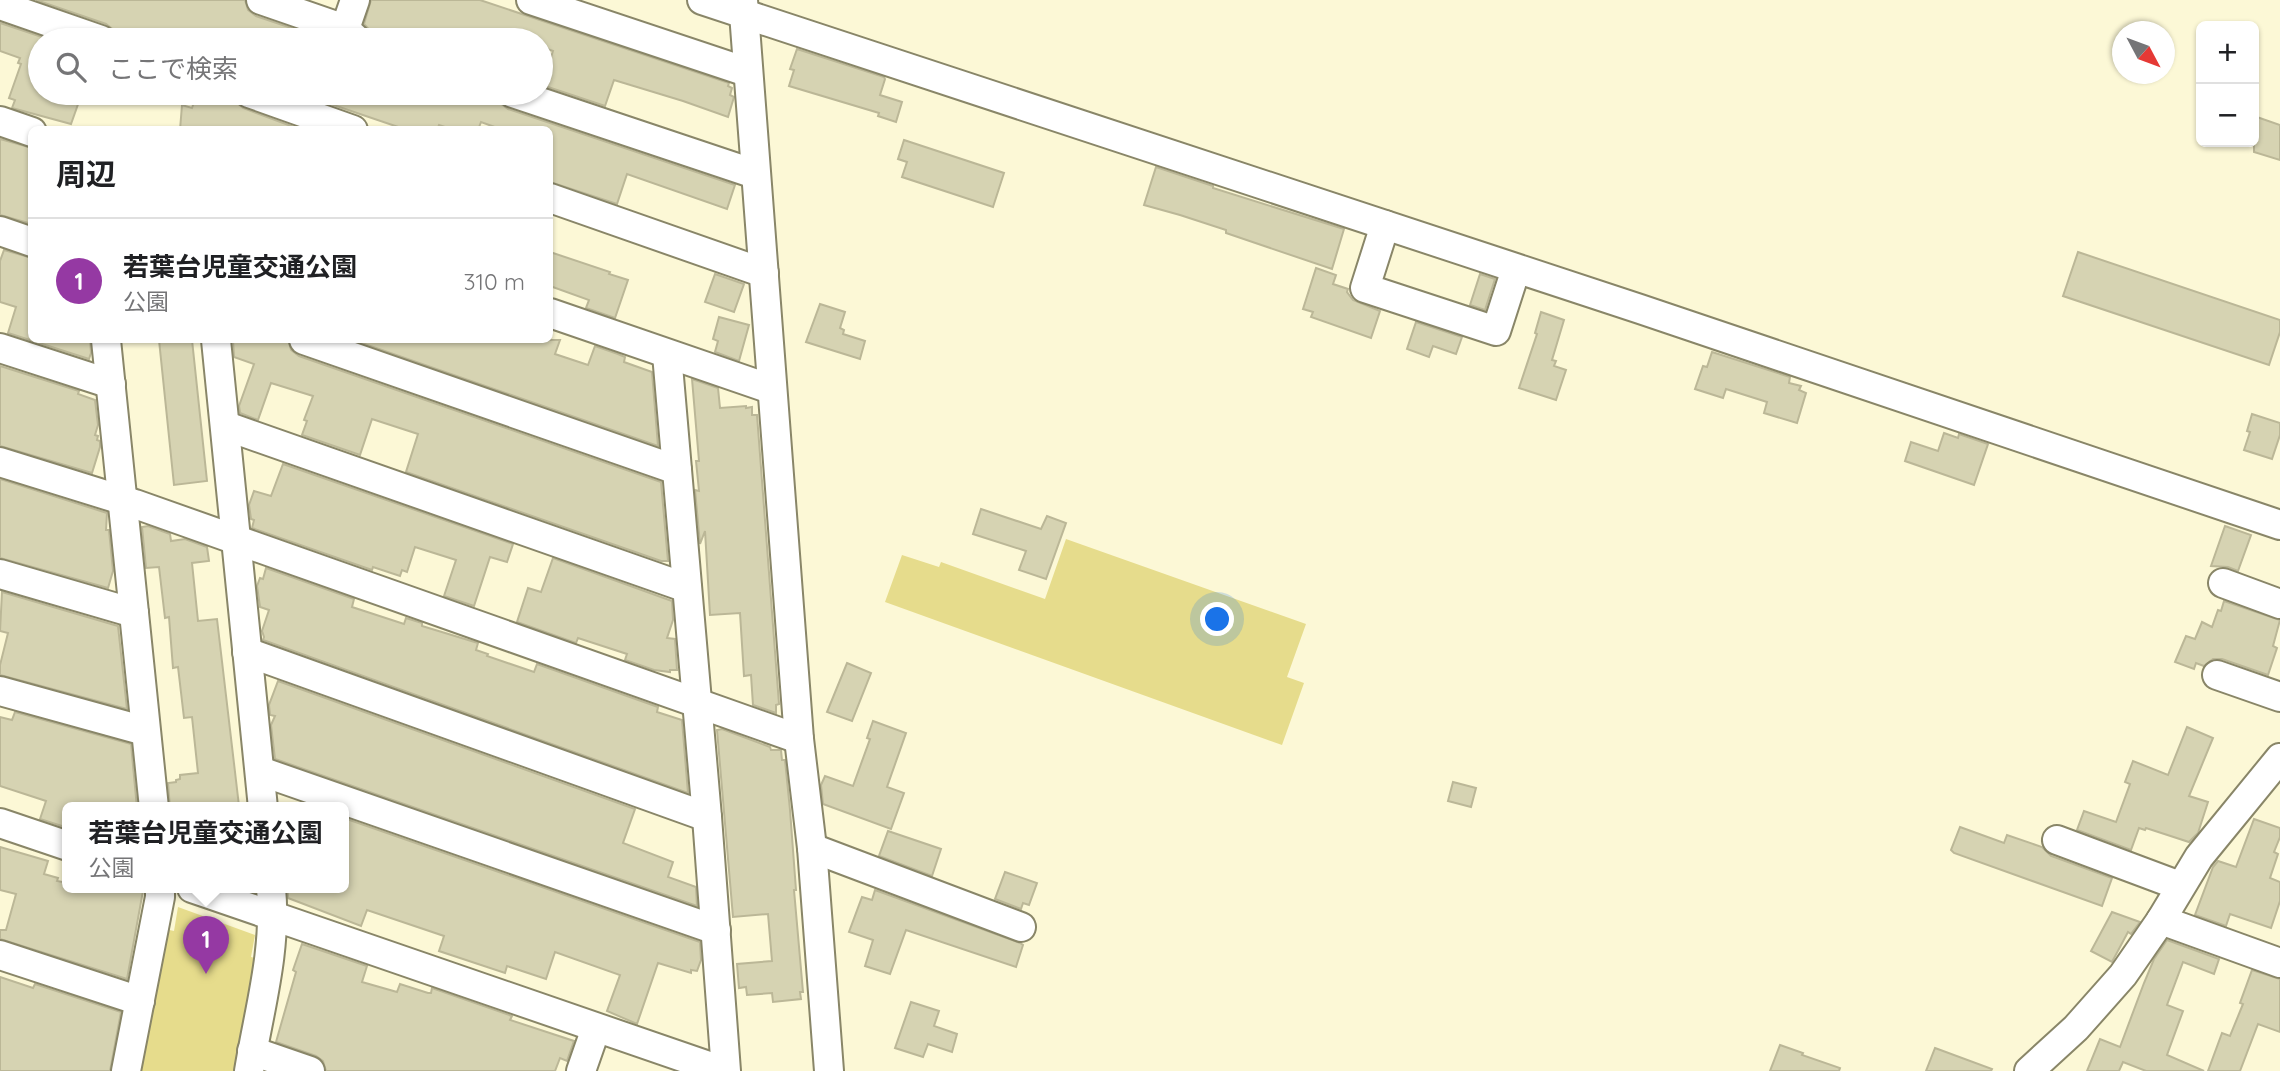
<!DOCTYPE html>
<html lang="ja">
<head>
<meta charset="utf-8">
<style>
  body { margin:0; font-family:Quicksand,"Noto Sans JP",sans-serif; background:#f6f6f6; color:#202124 }
  .controls { position:absolute; right:21px; top:21px; display:grid; overflow:hidden; border-radius:10px; box-shadow:0 2px 5px #0004 }
  .controls button { width:63px; height:63px; display:grid; place-items:center; padding:0; border:0; border-bottom:2px solid #e0e0e0; background:#fff; color:#202124; font:35px sans-serif }
  .compass { position:absolute; left:2112px; top:21px; width:63px; height:63px; border-radius:50%; background:#fff; box-shadow:0 2px 5px #0004; rotate:131deg }
  .you { position:absolute; left:1218px; top:620px; width:24px; height:24px; margin:-18px; border:5px solid #fff; border-radius:50%; background:#1a73e8; box-shadow:0 0 0 10px #1a73e833 }
  .badge { display:grid; place-items:center; width:46px; height:46px; border-radius:50%; background:#9539a3; color:#fff; font-size:23px; font-weight:700 }
  .pin { position:absolute; translate:-50% -58px; filter:drop-shadow(0 2px 4px #0008) }
  .pin::after { content:''; position:absolute; top:37px; width:24px; height:21px; background:inherit; clip-path:polygon(0 0,100% 0,50% 100%) }
  .popup { position:absolute; left:62px; top:802px; width:287px; height:91px; box-sizing:border-box; display:grid; place-content:center; border-radius:10px; background:#fff; filter:drop-shadow(0 2px 5px #0005); font-size:23px; white-space:nowrap; color:#757577 }
  .popup b { font-size:26px; color:#202124 }
  .popup::after { content:''; position:absolute; left:50%; top:100%; margin-left:-14px; border:14px solid transparent; border-top-color:#fff }
  .list { margin:0; padding:0; list-style:none }
  h2 { display:flex; justify-content:space-between; align-items:center; height:91px; margin:0; padding:0 28px; font-size:30px }
  h2 small { font-size:23px; font-weight:400; color:#757577 }
  .list li { display:grid; grid-template-columns:46px 1fr auto; gap:21px; align-items:center; box-sizing:border-box; height:126px; padding:0 28px; border-top:2px solid #e0e0e0 }
  .list b { display:block; font-size:26px; white-space:nowrap }
  .list p { margin:0; font-size:23px; white-space:nowrap; color:#757577 }
  .list em { font-size:23px; font-style:normal; color:#757577 }
  .icon { flex:none; width:38px; height:38px; fill:none; stroke:currentColor; stroke-width:2; stroke-linecap:round; stroke-linejoin:round }
  .map { position:relative; flex:none; width:2280px; height:1071px; overflow:hidden }
  .search { position:absolute; background:#fff; box-shadow:0 2px 5px #0004; left:28px; top:28px; width:525px; height:77px; display:flex; align-items:center; gap:18px; box-sizing:border-box; padding:0 24px; border-radius:38px; color:#757577; font-size:26px }
  .panel { position:absolute; background:#fff; box-shadow:0 2px 5px #0004; left:28px; top:126px; width:525px; height:217px; border-radius:10px }
  .map>svg:first-child { display:block }
  .green { fill:#e6dc8c }
  .building { fill:#d6d3b2; stroke:#bbb797; stroke-width:2 }
  .lines { fill:none; stroke-linecap:round; stroke-linejoin:round }
  .minor-casing { stroke:#898668; stroke-width:32 }
  .minor { stroke:#fff; stroke-width:28 }
</style>
</head>
<body>
<div class="map">
<svg width="2280" height="1071" viewBox="0 0 2280 1071">
  <rect width="100%" height="100%" fill="#fcf8d6"/>
  <g class="green">
    <polygon points="1066,539 1306,624 1287,677 1304,683 1282,745 885,602 902,555 939,567 941,562 1045,599"/>
    <polygon points="178,907 255,935 251,957 259,959 237,1071 137,1071 165,929 174,931"/>
  </g>
  <g class="building">
    <polygon points="36,0 245,0 248,10 256,16 327,40 133,40 116,35 115,31 106,24"/>
    <polygon points="371,0 480,0 729,83 728,86 732,88 730,95 734,97 728,117 683,101 614,80 605,106 542,85 553,51 541,47 541,40 373,40 373,34 364,24"/>
    <polygon points="0,23 48,39 40,40 40,93 82,93 71,124 12,108 15,100 9,98 21,64 18,63 20,58 0,51"/>
    <polygon points="797,49 884,77 885,79 880,95 902,102 896,122 878,116 879,113 789,86 794,70 790,69"/>
    <polygon points="197,93 231,93 229,99 235,101 243,108 302,130 180,130 182,105 192,108"/>
    <polygon points="298,93 492,93 497,94 500,103 508,109 735,185 727,209 627,174 617,204 550,182 550,130 503,130 481,122 478,130 454,130 439,125 437,130 407,130"/>
    <polygon points="2254,116 2280,125 2280,160 2254,152"/>
    <polygon points="0,139 32,148 32,224 0,215"/>
    <polygon points="904,140 1004,173 993,207 902,177 907,162 898,159"/>
    <polygon points="1156,167 1213,186 1213,188 1344,229 1332,269 1226,233 1226,230 1180,215 1144,205"/>
    <polygon points="4,250 32,258 32,340 90,340 91,353 89,359 8,333 16,307 0,302 0,261"/>
    <polygon points="550,252 610,272 609,274 628,280 615,318 586,308 589,300 550,286"/>
    <polygon points="2078,252 2280,320 2280,332 2269,365 2063,296"/>
    <polygon points="1316,268 1336,275 1333,284 1348,289 1347,292 1353,300 1380,311 1371,338 1311,317 1313,312 1303,309"/>
    <polygon points="715,274 744,284 734,312 705,302"/>
    <polygon points="1480,274 1495,279 1485,310 1470,305"/>
    <polygon points="820,304 845,312 840,328 844,330 843,334 865,341 860,359 806,342"/>
    <polygon points="1541,312 1564,320 1552,360 1556,361 1554,366 1566,370 1556,400 1519,388 1537,334 1535,333"/>
    <polygon points="719,317 749,325 739,361 715,352 718,341 713,339"/>
    <polygon points="1416,322 1462,337 1456,354 1433,346 1429,357 1407,349"/>
    <polygon points="159,340 192,340 207,481 174,485"/>
    <polygon points="233,340 288,340 291,350 299,356 661,482 668,561 661,561 406,472 418,434 372,419 360,455 302,435 307,421 304,420 313,396 271,383 258,420 240,413 239,406 254,364 234,357"/>
    <polygon points="353,340 560,340 555,354 588,365 595,346 618,354 625,357 624,362 652,372 658,446"/>
    <polygon points="1712,352 1790,377 1789,383 1801,386 1799,390 1806,393 1797,423 1764,413 1767,402 1726,389 1723,398 1695,389 1703,366 1707,367"/>
    <polygon points="0,366 79,391 78,394 95,400 98,425 95,435 98,436 97,440 100,441 100,447 92,473 0,446"/>
    <polygon points="692,379 718,388 720,408 746,406 746,408 752,407 752,415 757,415 779,704 776,705 776,713 753,705 751,675 744,676 740,613 710,615 705,531 700,544 695,490 699,491 696,461 699,461"/>
    <polygon points="2252,414 2280,423 2280,435 2272,459 2244,450 2250,432 2247,431"/>
    <polygon points="1944,433 1958,438 1959,434 1988,444 1974,485 1905,461 1911,442 1938,451"/>
    <polygon points="283,464 513,544 507,562 490,557 474,606 444,596 456,560 415,547 407,572 402,570 400,576 373,567 372,570 252,528 254,520 251,519 249,505 254,491 271,496"/>
    <polygon points="0,479 107,513 106,530 109,530 113,571 108,588 0,558"/>
    <polygon points="981,509 1041,529 1047,516 1066,523 1046,579 1019,570 1026,551 973,534"/>
    <polygon points="148,526 170,534 171,541 185,539 207,547 209,561 192,563 198,621 217,619 239,806 170,808 168,783 176,782 176,780 180,779 180,775 198,773 192,717 184,718 178,667 173,668 169,617 165,618 159,567 146,568 142,527"/>
    <polygon points="2225,526 2251,535 2238,571 2228,567 2211,566"/>
    <polygon points="553,558 672,601 673,620 667,638 675,639 677,670 670,670 670,672 654,670 625,660 627,654 578,638 576,643 517,622 528,588 541,592"/>
    <polygon points="266,568 354,599 352,607 404,624 406,618 422,623 422,626 478,643 476,650 488,654 487,656 534,672 537,664 658,707 657,712 682,720 688,793 263,640 264,637 262,631 269,610 260,607 257,586 260,578 263,579"/>
    <polygon points="2,592 118,626 127,709 0,675 0,665 8,633 0,631"/>
    <polygon points="2224,601 2280,620 2273,646 2277,648 2268,675 2222,659 2213,659 2204,666 2196,663 2194,669 2175,662 2186,636 2195,639 2202,622 2212,627 2218,610 2221,611"/>
    <polygon points="847,663 871,673 852,721 827,712"/>
    <polygon points="278,681 635,809 623,843 673,862 668,877 696,887 697,906 275,759 271,725 275,716 270,715 269,705"/>
    <polygon points="15,712 131,744 137,808 68,808 68,828 40,819 46,801 0,786 0,717 12,720"/>
    <polygon points="873,721 906,733 887,787 904,793 891,829 823,804 821,785 825,776 853,786 870,739 867,738"/>
    <polygon points="2187,727 2213,738 2189,796 2208,802 2198,833 2189,842 2146,828 2145,830 2139,828 2131,850 2077,830 2084,811 2116,822 2130,784 2125,782 2133,761 2168,775"/>
    <polygon points="722,729 770,747 771,750 781,750 782,760 785,760 790,810 796,890 794,890 803,992 800,992 801,999 773,1002 772,993 747,995 746,987 739,988 737,964 772,961 768,914 733,917 717,730"/>
    <polygon points="1453,782 1476,788 1471,807 1448,801"/>
    <polygon points="344,818 700,942 701,960 697,971 691,970 691,973 658,963 637,1024 607,1011 620,975 555,952 546,979 507,966 505,973 439,951 444,936 367,910 361,926 288,898 288,888 344,888"/>
    <polygon points="2254,819 2280,828 2280,837 2274,852 2278,854 2270,878 2280,882 2280,901 2271,928 2230,914 2226,926 2195,915 2213,867 2218,861 2236,867"/>
    <polygon points="1960,827 2004,843 2007,835 2042,847 2051,856 2112,878 2102,906 1954,853 1951,850"/>
    <polygon points="888,831 941,849 932,876 879,856"/>
    <polygon points="0,847 48,861 44,874 58,878 57,881 68,883 68,888 132,888 143,891 127,979 0,939 0,930 6,930 16,894 0,890"/>
    <polygon points="1005,872 1037,883 1029,905 1023,903 1021,909 995,899"/>
    <polygon points="875,890 1020,943 1023,945 1016,967 906,930 890,974 865,966 873,940 849,932 862,897 872,900"/>
    <polygon points="2112,912 2140,922 2131,934 2128,932 2112,962 2091,951"/>
    <polygon points="2167,940 2219,959 2214,974 2183,962 2167,1005 2183,1011 2167,1055 2204,1071 2146,1071 2123,1062 2119,1071 2087,1071 2100,1039 2120,1047 2144,983 2154,959"/>
    <polygon points="302,944 367,966 362,982 397,992 400,984 428,993 431,993 432,988 512,1016 510,1020 574,1041 567,1061 560,1058 555,1071 326,1071 323,1061 316,1056 276,1042 296,972 293,970"/>
    <polygon points="2252,970 2280,979 2280,1032 2258,1024 2240,1071 2208,1071 2222,1033 2230,1036 2243,1004 2240,1003"/>
    <polygon points="0,977 33,988 35,984 121,1012 110,1071 0,1071"/>
    <polygon points="911,1002 939,1011 934,1026 957,1034 952,1052 928,1044 923,1057 895,1048"/>
    <polygon points="1780,1045 1803,1053 1802,1055 1840,1068 1839,1071 1770,1071"/>
    <polygon points="1935,1048 1992,1069 1991,1071 1926,1071"/>
  </g>
  <g class="lines">
    <defs>
      <g id="minor">
        <polyline points="261,0 345,29 357,40"/>
        <polyline points="531,0 747,72"/>
        <polyline points="702,0 1640,309 2280,525"/>
        <polyline points="743,0 799,739 812,848 829,1071"/>
        <polyline points="0,5 101,40"/>
        <polyline points="345,29 355,0"/>
        <polyline points="249,93 353,130"/>
        <polyline points="513,93 755,174"/>
        <polyline points="0,121 32,132"/>
        <polyline points="550,198 764,273"/>
        <polyline points="1385,225 1365,288 1496,331 1516,269"/>
        <polyline points="0,231 32,242"/>
        <polyline points="550,313 771,389"/>
        <polyline points="106,340 154,808"/>
        <polyline points="216,340 263,808"/>
        <polyline points="304,340 677,470"/>
        <polyline points="0,348 111,384"/>
        <polyline points="667,354 707,817 726,1071"/>
        <polyline points="226,426 687,588"/>
        <polyline points="0,462 135,504 799,739"/>
        <polyline points="0,574 134,613"/>
        <polyline points="2223,583 2280,604"/>
        <polyline points="247,652 707,817"/>
        <polyline points="2217,675 2280,697"/>
        <polyline points="0,691 145,731"/>
        <polyline points="260,771 716,930"/>
        <polyline points="0,823 68,846"/>
        <polyline points="2057,840 2180,886"/>
        <polyline points="812,848 1021,927"/>
        <polyline points="192,888 723,1071"/>
        <polyline points="2161,920 2280,963"/>
        <polyline points="0,955 140,1001"/>
        <polyline points="252,1051 310,1071"/>
        <polyline points="126,1071 160,897 160,888"/>
        <path d="M249,1071C259,1010 277,950 271,888"/>
        <polyline points="581,1071 596,1028"/>
        <polyline points="2029,1071 2076,1028 2123,975 2161,920 2199,857 2280,758"/>
      </g>
    </defs>
    <use href="#minor" class="minor-casing"/>
    <use href="#minor" class="minor"/>
  </g>
</svg>
<div class="controls">
<button>+</button>
<button>−</button>
</div>
<svg class="compass" viewBox="-18 -18 36 36"><path d="M0-13l5 13h-10z" fill="#e53935"/><path d="M0 13l5-13h-10z" fill="#757577"/></svg>
<div class="you"></div>
<div class="pin badge" style="left:206px;top:974px">1</div>
<div class="popup"><b>若葉台児童交通公園</b>公園</div>
<div class="search"><svg class="icon" aria-label="search" viewBox="0 0 24 24"><circle cx="10" cy="10" r="6"/><path d="M15 15l6 6"/></svg>ここで検索</div>
<section class="panel">
<h2>周辺<small></small></h2>
<ul class="list">
<li><span class="badge">1</span><div><b>若葉台児童交通公園</b><p>公園</p></div><em>310 m</em></li>
</ul>
</section>
</div>
</body>
</html>
